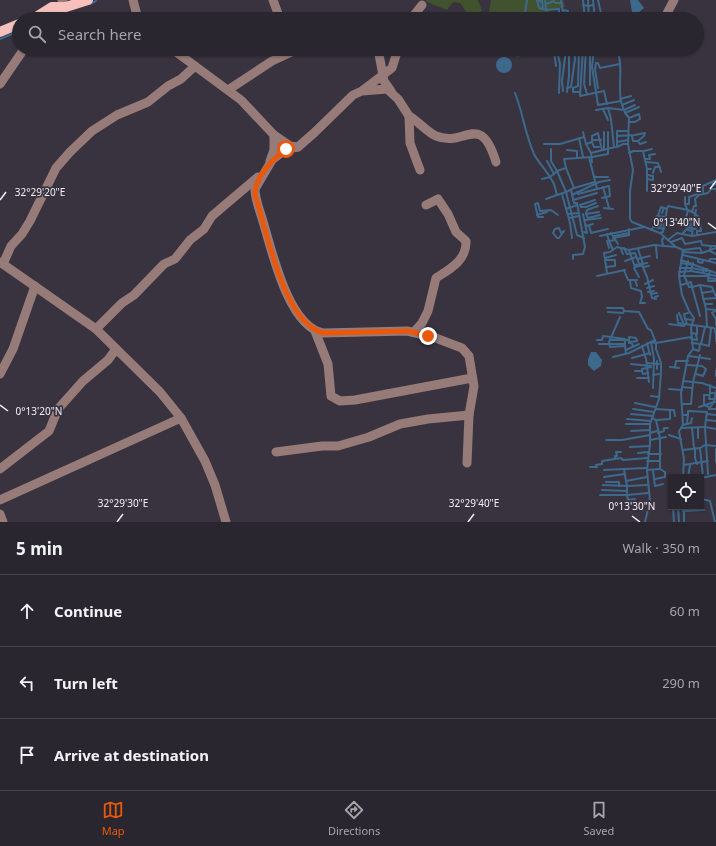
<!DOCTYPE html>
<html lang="en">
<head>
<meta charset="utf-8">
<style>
  body { margin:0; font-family:"Noto Sans",sans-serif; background:#322e37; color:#f1f3f6 }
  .controls { position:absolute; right:12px; bottom:12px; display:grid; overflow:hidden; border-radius:0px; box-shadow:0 1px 3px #0004 }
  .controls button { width:36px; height:36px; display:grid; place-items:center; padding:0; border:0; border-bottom:1px solid #46434b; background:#2a262f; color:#f1f3f6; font:20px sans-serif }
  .stop { position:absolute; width:12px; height:12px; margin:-9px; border:3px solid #ea580c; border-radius:50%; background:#fff }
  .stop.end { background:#ea580c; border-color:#fff; box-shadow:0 1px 4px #0008 }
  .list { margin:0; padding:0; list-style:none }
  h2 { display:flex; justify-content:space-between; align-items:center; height:52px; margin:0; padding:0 16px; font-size:17px }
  h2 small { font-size:13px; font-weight:400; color:#a5a5aa }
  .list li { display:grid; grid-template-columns:26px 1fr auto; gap:12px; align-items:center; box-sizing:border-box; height:72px; padding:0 16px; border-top:1px solid #46434b }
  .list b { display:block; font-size:15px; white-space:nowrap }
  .list em { font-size:13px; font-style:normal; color:#a5a5aa }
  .icon { flex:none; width:22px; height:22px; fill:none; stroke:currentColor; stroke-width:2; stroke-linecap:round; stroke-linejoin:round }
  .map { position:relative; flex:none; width:716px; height:522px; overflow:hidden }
  .search { position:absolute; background:#2a262f; box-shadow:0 1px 3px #0004; left:12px; right:12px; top:12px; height:44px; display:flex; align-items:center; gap:10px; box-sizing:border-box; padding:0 14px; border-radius:22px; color:#a5a5aa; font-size:15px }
  .sheet { height:268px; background:#2a262f }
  nav { display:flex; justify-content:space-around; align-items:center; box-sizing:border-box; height:56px; border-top:1px solid #46434b; background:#2a262f; font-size:11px; color:#a5a5aa }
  nav a { display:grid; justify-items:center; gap:2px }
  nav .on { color:#ea580c }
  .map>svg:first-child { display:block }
  .green { fill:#41522e }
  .water { fill:#3d698d }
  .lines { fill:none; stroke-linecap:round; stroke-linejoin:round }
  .stream { stroke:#3d698d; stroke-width:2 }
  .minor { stroke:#977b79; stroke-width:9 }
  .major { stroke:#f7c0bc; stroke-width:10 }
  .route { stroke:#ea580c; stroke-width:5 }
  .ticks { fill:none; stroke:#f1eff6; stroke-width:1.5 }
  .ticks-label { font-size:10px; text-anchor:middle; fill:#f1eff6; stroke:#38333f; stroke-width:3.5; stroke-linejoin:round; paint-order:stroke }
</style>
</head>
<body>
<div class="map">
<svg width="716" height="522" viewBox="0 0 716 522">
  <rect width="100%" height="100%" fill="#38333f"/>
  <g class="green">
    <polygon points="425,0 478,0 482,11 470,17 460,3 453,2 447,10 427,2"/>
    <polygon points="491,0 563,0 565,7 549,11 549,19 475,19 483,15 488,18"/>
    <polygon points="517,49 550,49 550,50 516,57"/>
  </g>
  <g class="water">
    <polygon points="630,0 638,0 644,8 637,14 632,12"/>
    <circle cx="504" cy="65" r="8"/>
    <polygon points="591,352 596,352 602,360 601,366 594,371 588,365 588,359"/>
  </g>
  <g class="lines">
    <g class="stream">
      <polyline points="537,0 539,8 546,10"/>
      <polyline points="542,0 543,9"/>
      <polyline points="545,0 546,10 559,9 559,19"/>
      <polyline points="561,0 564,19"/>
      <polyline points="583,0 585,19"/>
      <polyline points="588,0 589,19"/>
      <polyline points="593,0 595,19"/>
      <polyline points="598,0 601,13 606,19"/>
      <polyline points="537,1 540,0 541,2 542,0"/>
      <polyline points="555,3 561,3"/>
      <polyline points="90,4 96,1"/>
      <polyline points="546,4 554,1"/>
      <polyline points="583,5 589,6 593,5"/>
      <polyline points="563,10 568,11 568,19"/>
      <polyline points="53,17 62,14"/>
      <polyline points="524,19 527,0"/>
      <polyline points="598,19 603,16"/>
      <polyline points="0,39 19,31"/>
      <polyline points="579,49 578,86 573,88 573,92 580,92"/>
      <polyline points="583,49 580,96 604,91 607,104"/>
      <polyline points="586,49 584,84 587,94"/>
      <polyline points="590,49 590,85"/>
      <polyline points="594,49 592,67 598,105 621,101"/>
      <path d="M617,49C626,71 612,98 629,118L628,144L633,170L630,191V219L632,222L660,233L676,247L683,250L679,276L682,295L689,311L694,318L691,328L693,349L688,356L681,393L683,425L679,431L684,459L683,477"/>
      <polyline points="557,51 560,64 559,93"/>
      <polyline points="554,52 556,66"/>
      <polyline points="544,54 557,51 557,49"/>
      <polyline points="567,88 571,87 575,59 574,49"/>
      <polyline points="598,88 595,69 596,63 598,63 600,68 620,64"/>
      <polyline points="563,91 562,81 566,50"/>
      <polyline points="567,92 569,76 569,49"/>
      <path d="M515,93C523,113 525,134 534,154C538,162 545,169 550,177L554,174"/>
      <polyline points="620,99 631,96"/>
      <polyline points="622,105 634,100"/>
      <polyline points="608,108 611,119 614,147"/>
      <polyline points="603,109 608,120"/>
      <polyline points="596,110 608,108 624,110 635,105"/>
      <polyline points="625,113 639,107"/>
      <polyline points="629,122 635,122 640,119 639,114 629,118"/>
      <polyline points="583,132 586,144"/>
      <polyline points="617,136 635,135 645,133 644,136 638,141"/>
      <polyline points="632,136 633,141 638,141 640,144 646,142"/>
      <polyline points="579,138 583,157"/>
      <polyline points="592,140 601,140"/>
      <polyline points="592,142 594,147 599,147"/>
      <polyline points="617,142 628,140"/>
      <polyline points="544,144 560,144 584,137"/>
      <polyline points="628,144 623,144 617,147 617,131 628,131"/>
      <polyline points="551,149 551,161 557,171 566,168 564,159 592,157 608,154 608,132"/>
      <polyline points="567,150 577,151 577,157"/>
      <polyline points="604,150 604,132"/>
      <polyline points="644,151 652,149"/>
      <polyline points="591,153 615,147"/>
      <polyline points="629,153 633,151 643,151 647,169"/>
      <polyline points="589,157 597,189 609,186 610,196 602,198"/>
      <polyline points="645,159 650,159 649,155 655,154"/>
      <polyline points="547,161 554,174 557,171 566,192 557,195"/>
      <polyline points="592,162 591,153 586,144 592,142 592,136 598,133 602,150"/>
      <polyline points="646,162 658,163 661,172"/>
      <polyline points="566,168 574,188 566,192 577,235 584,238"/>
      <polyline points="653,173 655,167 660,167"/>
      <polyline points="647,175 653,176 653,180 647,179"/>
      <polyline points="594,177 608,177"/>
      <polyline points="542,179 550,177 554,184 557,195 546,199"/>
      <polyline points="712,182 713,185 716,184"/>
      <polyline points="603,187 609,208"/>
      <polyline points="574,188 595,182"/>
      <polyline points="571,190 574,203 577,203 585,247 583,254 573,255 573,259"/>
      <polyline points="647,191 647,169 651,169"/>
      <polyline points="577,192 578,194 597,189"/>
      <polyline points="562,194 570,223 572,238"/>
      <polyline points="572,195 599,182 610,180"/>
      <polyline points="685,197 685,204"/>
      <polyline points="573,200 597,193"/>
      <polyline points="585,207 581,207 580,205 595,200"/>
      <polyline points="586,207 596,203"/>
      <polyline points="604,208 613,209"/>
      <polyline points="566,209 577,205"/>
      <polyline points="687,209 685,204 689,204 689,197 703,192 703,186 716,180"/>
      <polyline points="692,212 695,214 696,210"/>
      <polyline points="662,213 664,208"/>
      <polyline points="568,214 579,213"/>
      <polyline points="583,214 587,233 584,232"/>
      <polyline points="586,214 587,210 598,206"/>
      <polyline points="537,215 547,212"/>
      <polyline points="657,216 666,217"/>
      <polyline points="543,217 538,217 535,204 538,203 540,211 551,210 558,215"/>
      <polyline points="656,217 665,220"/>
      <polyline points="569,218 579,216"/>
      <polyline points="588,218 586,214 599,212"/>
      <polyline points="588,218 600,215"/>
      <polyline points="695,218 695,214 699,217 694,220 686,218 688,210 692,212 694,206 696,206 695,199 699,195 708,193 711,189 716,189"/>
      <polyline points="585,220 601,218"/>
      <polyline points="687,223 700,222 701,231 697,231 697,234"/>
      <polyline points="589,225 591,233 608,229"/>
      <polyline points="688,225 700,226"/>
      <polyline points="586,226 593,224"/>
      <polyline points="654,227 664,229"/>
      <polyline points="656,227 658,221"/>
      <polygon points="559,228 561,233 564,231 559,238 557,238 553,233 555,229"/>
      <polyline points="658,228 660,221"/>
      <polyline points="660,228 662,223"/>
      <polyline points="687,229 687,227 696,229"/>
      <path d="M651,230C654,228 660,210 661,207L667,209L668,206L688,210"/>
      <polyline points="611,233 618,244"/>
      <polyline points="660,233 663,232 667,209"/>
      <polyline points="683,233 687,229 691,231"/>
      <polyline points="607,234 609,241 615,240"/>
      <polyline points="600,236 644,227"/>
      <polyline points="614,236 629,233"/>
      <polyline points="692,236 693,223"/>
      <polyline points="613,238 629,235 629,229"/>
      <polyline points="668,240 677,233 692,236 716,232"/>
      <polyline points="609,241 613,250"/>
      <polyline points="671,242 682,238 685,244 701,241 702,245 711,246"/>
      <polyline points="656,246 657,258"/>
      <polyline points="663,246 662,240 664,237"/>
      <polyline points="716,246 711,246 710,251 716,254"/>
      <polyline points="609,248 607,241 609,241"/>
      <polyline points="624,248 627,254 635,253 640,266"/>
      <polyline points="621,249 623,254"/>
      <polyline points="638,249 643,264"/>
      <polyline points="629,250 635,267 634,268 639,277"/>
      <polyline points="683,250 700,248 702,253"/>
      <polyline points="683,252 702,253 716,248"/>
      <polyline points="683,255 716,263"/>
      <polyline points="605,258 616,255"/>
      <polyline points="637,259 650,256"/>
      <polyline points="698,259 698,262 702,263 703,261"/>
      <polyline points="605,260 615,260 615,266 606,267"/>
      <polyline points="681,260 716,273"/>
      <polyline points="625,261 636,257"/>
      <polyline points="688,261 684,275 689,287 692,287 700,316"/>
      <polyline points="709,261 710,259 716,259"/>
      <polyline points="681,263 693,265"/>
      <polyline points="693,263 691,271 703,273"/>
      <polyline points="635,265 647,263"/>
      <polyline points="635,267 642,265 647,277 652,298 656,299 655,297 658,296"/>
      <polyline points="643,267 649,266"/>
      <polyline points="680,268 692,268"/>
      <polyline points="692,268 707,271 707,269"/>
      <polyline points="703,268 703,273 716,276"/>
      <polyline points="624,270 628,280 637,280"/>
      <polyline points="710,271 708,281 716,281"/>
      <polyline points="679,272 691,271"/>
      <polyline points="607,273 604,253 610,252 617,247 629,250 654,245 676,247"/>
      <polyline points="597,276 625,270"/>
      <polyline points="679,276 709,276"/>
      <polyline points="708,278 716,279"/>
      <polyline points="630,280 631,288 641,291 642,297 640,303 645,303"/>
      <polyline points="635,280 637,286"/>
      <polyline points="645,284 653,280"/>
      <polyline points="681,285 691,282 692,287 700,285 706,309 716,310 712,313 716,319 716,325"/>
      <polyline points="700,285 712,287 716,297"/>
      <polyline points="647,288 654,286"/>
      <polyline points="648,292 654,291"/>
      <polyline points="702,293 714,291"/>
      <polyline points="651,294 657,293"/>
      <polyline points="703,299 716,298"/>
      <polyline points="705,304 712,304"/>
      <polyline points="607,308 623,308 624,311 639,312 648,329 651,330 656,343 691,337"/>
      <polyline points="706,309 707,327"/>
      <polyline points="608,312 623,313 624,311"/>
      <polyline points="679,313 683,322"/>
      <polyline points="677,315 678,323 685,324"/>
      <polyline points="620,317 609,342 610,347 625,346 626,354"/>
      <polyline points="685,319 684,314 688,313"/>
      <polyline points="669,324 684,326 685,324 714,328 716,331"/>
      <polyline points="687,324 685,319 693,320"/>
      <polyline points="715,329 716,336"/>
      <polyline points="691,333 697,334 697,326"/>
      <polyline points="716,337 716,341"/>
      <polyline points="691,339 697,340 696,334"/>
      <polyline points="597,340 602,340 603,336 625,339 625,346"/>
      <polyline points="610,340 629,340"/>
      <polyline points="631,342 629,343 629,337 636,338 637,341"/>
      <polyline points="647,343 650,355"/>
      <polyline points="692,343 701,344 705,327"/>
      <polyline points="599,344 625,344"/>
      <polyline points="701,344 709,346 711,328"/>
      <polyline points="633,346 631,342 637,341"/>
      <polyline points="642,346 646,359 649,382"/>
      <polyline points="693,349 699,351 700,344"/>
      <polyline points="626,350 639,344"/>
      <polyline points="689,356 710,359"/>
      <polyline points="613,357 629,353 655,340"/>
      <polyline points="632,358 650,353"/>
      <polyline points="657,361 657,369"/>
      <polyline points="647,363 659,364"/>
      <polyline points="631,364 651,366"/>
      <polyline points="687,365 702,366 706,369 703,376 696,374"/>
      <polyline points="670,367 679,368"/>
      <polyline points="675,367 676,361 688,361"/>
      <polyline points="635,371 642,371 642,369 651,367"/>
      <polyline points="642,371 643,374 648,373"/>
      <polyline points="716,371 716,376"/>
      <polyline points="653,375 659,374"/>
      <polyline points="637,378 649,378"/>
      <polyline points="683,381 702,383 716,388"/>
      <polyline points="682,387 692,388"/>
      <polyline points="669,389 682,390"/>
      <polyline points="710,393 710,385"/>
      <polyline points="651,396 659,397"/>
      <polyline points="715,399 709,399 710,393 716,393"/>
      <polyline points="635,403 655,407"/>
      <polyline points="682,404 691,404 693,382 700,355"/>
      <polyline points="699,407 714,402 716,391"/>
      <polyline points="709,407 704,405 704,395 709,395"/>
      <polyline points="633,409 654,412"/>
      <polyline points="656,409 670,410"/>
      <polyline points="709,409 714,402 716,402"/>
      <polyline points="709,409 716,409"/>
      <polyline points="631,414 653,416"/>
      <polyline points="707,414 716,415"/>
      <polyline points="683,415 688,415 688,411 707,412 705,427 716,429"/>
      <polyline points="652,418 656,420 660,438 660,469 665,472 665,477 655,479"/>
      <polyline points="627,419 651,421"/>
      <polyline points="657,420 670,419 670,410 674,410 675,416"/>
      <polyline points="707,420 716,421"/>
      <polyline points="687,423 688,415"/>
      <polyline points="626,424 650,424"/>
      <polyline points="683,425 691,423 692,418"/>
      <polyline points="681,428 705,427"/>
      <polyline points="692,428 694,448"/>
      <polyline points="698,428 698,438"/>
      <polyline points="705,428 708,474"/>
      <polyline points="631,431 650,430"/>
      <polyline points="650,433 657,431"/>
      <polyline points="658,433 664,431 664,428 668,428"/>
      <polyline points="669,435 681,439"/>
      <polyline points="606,440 622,440 650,435"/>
      <polyline points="650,440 666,437"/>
      <polyline points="630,447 650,446"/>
      <polyline points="695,448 695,458 697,464"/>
      <polyline points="700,448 703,477"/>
      <polyline points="683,450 700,448 705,445 716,446"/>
      <polyline points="638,453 648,452"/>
      <polyline points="648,454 661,454"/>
      <polyline points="615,458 615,456 617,456 616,452 621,452"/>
      <polyline points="647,461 660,461"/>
      <polyline points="716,462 716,449"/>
      <polyline points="684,465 708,461"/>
      <polyline points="590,467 597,467 596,465 602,464 602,461 621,458 623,460 647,458"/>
      <polyline points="604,470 624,469"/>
      <polyline points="647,470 660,469"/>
      <polyline points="653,471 655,486 663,484"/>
      <polyline points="604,477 625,474"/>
      <polyline points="688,477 690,465"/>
      <polyline points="701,478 716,475"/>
      <polyline points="626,481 624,469 646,468"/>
      <polyline points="606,482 619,482 619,486"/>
      <polyline points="603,485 627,486 626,481 647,477"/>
      <polyline points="602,490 627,491"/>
      <polyline points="627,493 627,486 647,485"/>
      <polyline points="600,495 627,495 648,493"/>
      <polyline points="627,495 628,500 635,499"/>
      <polyline points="702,499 710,501 715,522"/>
      <polyline points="639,502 650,501"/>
      <polyline points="673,507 674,522"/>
      <polyline points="678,507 679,522"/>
      <polyline points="683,511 704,510"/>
      <polyline points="645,522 650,501 647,470 650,444 650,424 659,399 661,372 661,363 656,349 656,343 651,342 654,359 653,388"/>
      <polyline points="684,522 684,507"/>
    </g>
    <g class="minor">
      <polyline points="62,0 66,7"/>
      <polyline points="133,0 138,19"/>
      <polyline points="273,0 280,19"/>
      <polyline points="411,19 422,5"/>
      <polyline points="664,19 674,0"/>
      <polyline points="172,49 241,100 274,135 274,150 270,161"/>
      <polyline points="378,49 384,81 391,91"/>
      <polyline points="0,84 24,49"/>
      <polyline points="228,90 272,61 298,49"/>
      <polyline points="363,90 392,68 398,49"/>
      <path d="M409,116C418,121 427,132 436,136C465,148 480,110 496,162"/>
      <polyline points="274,135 290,146 298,147 314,133 353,95 362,91 387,89 398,99 409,116 410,143 420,170"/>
      <path d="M298,147L286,149L272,160L255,189C255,201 261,213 264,225C273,255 289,326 323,333L407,331L433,337L462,348L469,356L474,386L469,415L467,463"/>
      <polyline points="0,262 96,329 160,392 181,418 205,461 215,485 226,522"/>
      <polyline points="3,264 11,246 22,234 30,221 56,168 70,152 92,131 117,115 148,102 168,86 181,79 195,66"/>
      <polyline points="96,329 122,303 134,295 164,264 175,259 190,240 204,229 212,216 258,177"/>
      <polyline points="315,331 328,364 331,396 340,401 355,400 472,378"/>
      <path d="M414,332L422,323L428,311L436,278C450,269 467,260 466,241L456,232L448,214L438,199L426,205"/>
      <polyline points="0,374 13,349 35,286"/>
      <polyline points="276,452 322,446 338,446 369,437 400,424 428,419 469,415"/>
      <polyline points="0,469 49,431 58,409 83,381 108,360 116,349"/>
      <polyline points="0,500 181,418"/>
      <polyline points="0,514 3,522"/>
    </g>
    <g class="major">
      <polyline points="33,19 52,7 66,7 88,0"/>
      <polyline points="0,32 19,24"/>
    </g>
  </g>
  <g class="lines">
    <path class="route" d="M286,149C273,159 254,178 255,195C267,230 283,324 324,333L408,331L428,336"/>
  </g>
  <path class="ticks" d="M710,189L716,181M0,200L6,192M708,223L716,229M0,405L8,411M632,516L640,522M117,522L123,514M468,522L474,514"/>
  <g class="ticks-label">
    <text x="676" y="192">32°29'40"E</text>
    <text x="40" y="196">32°29'20"E</text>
    <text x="677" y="226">0°13'40"N</text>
    <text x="39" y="415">0°13'20"N</text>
    <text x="123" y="507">32°29'30"E</text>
    <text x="474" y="507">32°29'40"E</text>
    <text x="632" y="510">0°13'30"N</text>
  </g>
</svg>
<div class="controls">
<button><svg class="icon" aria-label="locate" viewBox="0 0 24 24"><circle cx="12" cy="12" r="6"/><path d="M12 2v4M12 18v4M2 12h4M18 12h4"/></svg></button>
</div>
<div class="stop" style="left:286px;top:149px"></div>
<div class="stop end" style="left:428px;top:336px"></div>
<div class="search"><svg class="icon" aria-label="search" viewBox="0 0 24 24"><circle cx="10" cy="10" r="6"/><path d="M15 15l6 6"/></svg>Search here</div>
</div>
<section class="sheet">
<h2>5 min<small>Walk · 350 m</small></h2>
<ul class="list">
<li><svg class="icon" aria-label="ahead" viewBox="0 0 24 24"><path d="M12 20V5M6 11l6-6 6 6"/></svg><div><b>Continue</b></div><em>60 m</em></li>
<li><svg class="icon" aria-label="left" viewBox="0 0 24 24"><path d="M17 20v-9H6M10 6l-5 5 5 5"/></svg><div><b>Turn left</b></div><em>290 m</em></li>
<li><svg class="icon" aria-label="arrive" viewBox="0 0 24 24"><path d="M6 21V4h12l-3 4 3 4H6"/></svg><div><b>Arrive at destination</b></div></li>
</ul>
</section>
<nav>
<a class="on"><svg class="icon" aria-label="map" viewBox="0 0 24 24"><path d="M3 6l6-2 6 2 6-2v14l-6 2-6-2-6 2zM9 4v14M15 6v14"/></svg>Map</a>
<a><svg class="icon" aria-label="directions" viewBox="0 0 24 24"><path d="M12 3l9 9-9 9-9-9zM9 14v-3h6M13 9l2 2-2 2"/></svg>Directions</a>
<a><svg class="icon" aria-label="saved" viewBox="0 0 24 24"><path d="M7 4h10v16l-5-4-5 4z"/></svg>Saved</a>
</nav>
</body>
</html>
